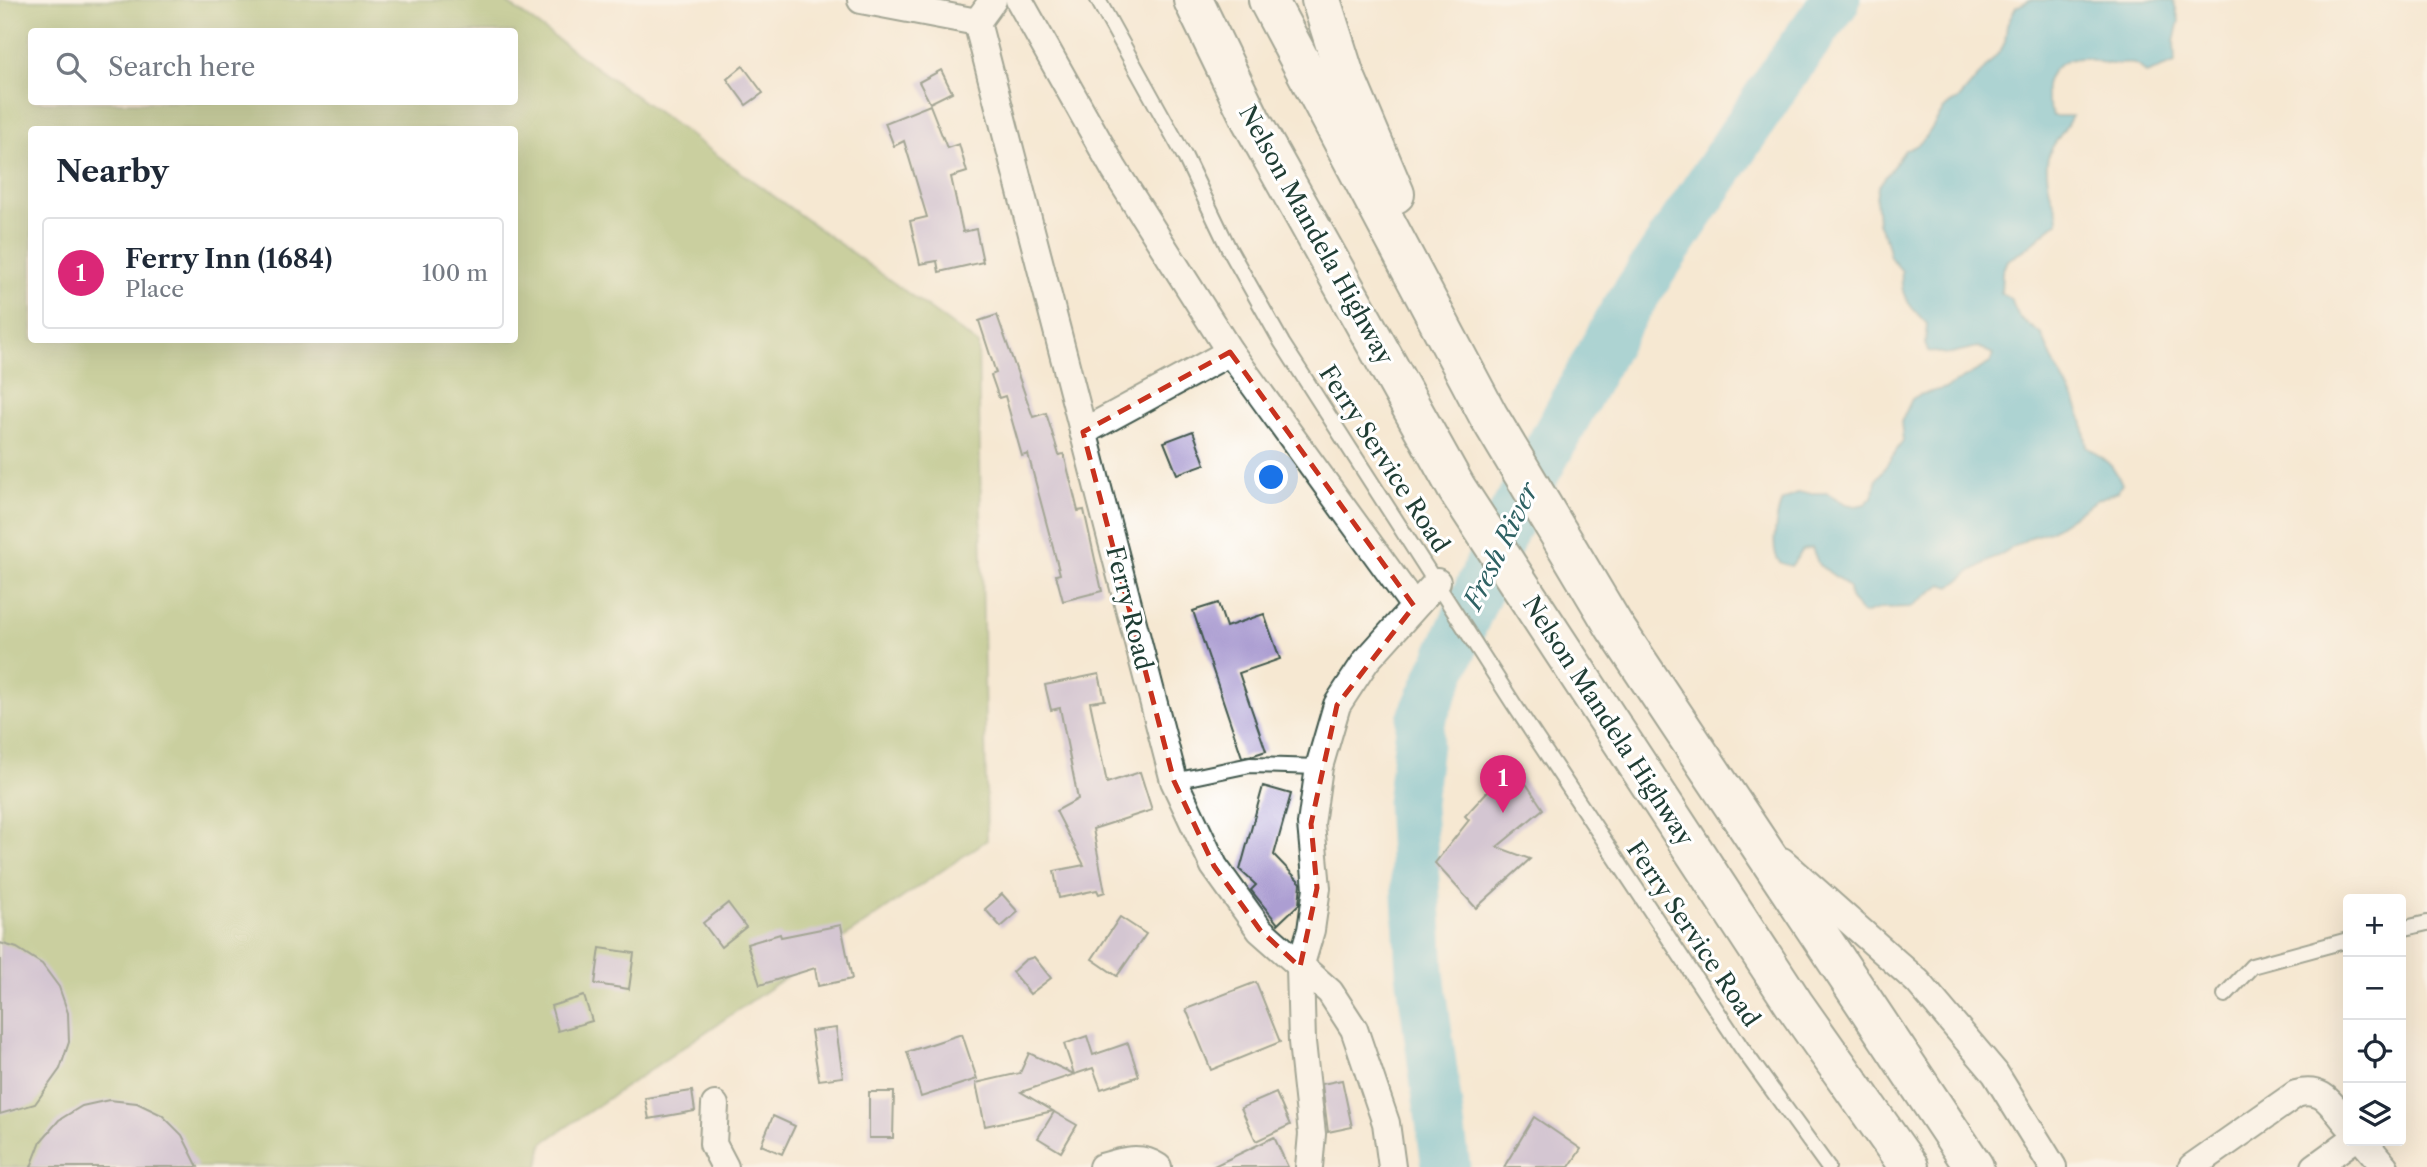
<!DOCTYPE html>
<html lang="en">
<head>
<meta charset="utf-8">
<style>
  body { margin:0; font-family:"Libre Caslon Text",serif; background:#f2f2f3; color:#1f2937 }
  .controls { position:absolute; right:21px; bottom:21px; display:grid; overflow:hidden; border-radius:7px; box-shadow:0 7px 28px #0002 }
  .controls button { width:63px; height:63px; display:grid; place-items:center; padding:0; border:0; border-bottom:2px solid #e0e1e3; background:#fff; color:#1f2937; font:35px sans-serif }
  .you { position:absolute; left:1272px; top:478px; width:24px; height:24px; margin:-18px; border:5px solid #fff; border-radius:50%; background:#1a73e8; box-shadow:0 0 0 10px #1a73e833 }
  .badge { display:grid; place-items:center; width:46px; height:46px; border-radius:50%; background:#db2777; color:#fff; font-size:23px; font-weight:700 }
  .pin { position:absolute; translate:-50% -58px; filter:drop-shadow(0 2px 4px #0008) }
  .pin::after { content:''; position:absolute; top:37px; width:24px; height:21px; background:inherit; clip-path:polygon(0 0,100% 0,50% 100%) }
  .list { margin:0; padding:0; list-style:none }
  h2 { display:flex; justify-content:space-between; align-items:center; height:91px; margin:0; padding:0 28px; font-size:30px }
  h2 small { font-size:23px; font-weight:400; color:#747a83 }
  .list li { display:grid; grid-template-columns:46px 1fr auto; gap:21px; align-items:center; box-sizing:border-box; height:112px; margin:0 14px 14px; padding:0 14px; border:2px solid #e0e1e3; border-radius:7px }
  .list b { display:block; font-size:26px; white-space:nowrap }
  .list p { margin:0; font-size:23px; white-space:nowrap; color:#747a83 }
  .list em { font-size:23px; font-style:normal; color:#747a83 }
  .icon { flex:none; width:38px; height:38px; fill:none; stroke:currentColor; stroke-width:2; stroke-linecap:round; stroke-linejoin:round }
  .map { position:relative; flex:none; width:2427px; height:1167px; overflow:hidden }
  .search { position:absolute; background:#fff; box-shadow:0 7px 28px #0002; left:28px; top:28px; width:490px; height:77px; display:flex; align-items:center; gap:18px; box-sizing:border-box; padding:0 24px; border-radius:7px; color:#747a83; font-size:26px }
  .panel { position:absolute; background:#fff; box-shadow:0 7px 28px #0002; left:28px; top:126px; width:490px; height:217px; border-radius:7px }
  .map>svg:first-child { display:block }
  .forest { fill:#95b264; stroke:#5a784c; stroke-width:2; fill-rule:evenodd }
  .water { fill:#55bad3; stroke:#3a7c84; stroke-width:2 }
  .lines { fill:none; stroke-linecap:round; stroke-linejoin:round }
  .river { stroke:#55bad3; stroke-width:49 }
  .building { fill:#ac9ed2 }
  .service-casing { stroke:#3f574c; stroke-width:18 }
  .minor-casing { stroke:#3f574c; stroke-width:30 }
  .trunk-casing { stroke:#3f574c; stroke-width:42 }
  .service { stroke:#fff; stroke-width:14 }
  .minor { stroke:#fff; stroke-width:26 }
  .trunk { stroke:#fff; stroke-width:38 }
  .marked { fill:none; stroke:#c8321e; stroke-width:5; stroke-dasharray:14 9; stroke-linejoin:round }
  .labels { text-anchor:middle; stroke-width:6; stroke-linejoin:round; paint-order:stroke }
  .street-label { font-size:24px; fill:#1f3d34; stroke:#fff }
  .water-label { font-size:26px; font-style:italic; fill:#2f6264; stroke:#fff }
</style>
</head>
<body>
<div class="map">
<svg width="2427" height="1167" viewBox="0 0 2427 1167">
  <rect width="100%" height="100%" fill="#fff"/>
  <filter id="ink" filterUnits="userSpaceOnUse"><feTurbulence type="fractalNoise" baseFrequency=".0143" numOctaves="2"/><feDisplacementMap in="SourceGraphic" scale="14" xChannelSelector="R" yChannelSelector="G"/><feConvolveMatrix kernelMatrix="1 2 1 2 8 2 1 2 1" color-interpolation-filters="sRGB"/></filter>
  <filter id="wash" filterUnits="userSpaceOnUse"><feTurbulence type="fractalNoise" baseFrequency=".00686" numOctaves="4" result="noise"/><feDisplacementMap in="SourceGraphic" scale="28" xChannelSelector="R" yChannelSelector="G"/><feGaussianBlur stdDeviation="1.57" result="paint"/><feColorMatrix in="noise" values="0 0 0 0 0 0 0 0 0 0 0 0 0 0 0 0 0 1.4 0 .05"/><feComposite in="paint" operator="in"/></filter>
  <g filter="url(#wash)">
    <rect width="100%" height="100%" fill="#f6e8d2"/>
    <path class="forest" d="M0,0H503L978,344L987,840L543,1143L538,1167H0ZM32,32H514V102H32ZM32,130H514V340H32Z"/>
    <path class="water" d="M2030,0H2173L2179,20L2174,42L2175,63L2146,74C2134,58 2129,65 2112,64C2102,64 2093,59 2084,58C2063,57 2043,72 2046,95C2047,102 2051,109 2053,116H2072C2055,150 2040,146 2050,191C2053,203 2059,210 2058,222C2040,235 2027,251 2007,260L2002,272L2001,293L2010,298L2019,317L2042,335L2055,365L2075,401L2082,419L2087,447C2103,459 2114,464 2122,484L2117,492L2098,499L2050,531L2031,537L1970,572L1951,587L1942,584L1911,607L1882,608L1863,614L1850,598L1849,588L1843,582L1819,565L1812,548L1803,550L1791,566C1787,565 1783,564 1780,562C1769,552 1777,513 1782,501L1798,493H1827L1846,504L1856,506L1865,504L1872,497L1877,479L1903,441L1901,422L1912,399L1919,395L1946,388L1990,363L1993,354L1978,347L1947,354L1928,351L1925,344L1927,324C1910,306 1899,297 1902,271L1890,257L1886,240L1878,223L1876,197L1878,187L1905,150C1936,143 1931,110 1958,100L2001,50L2005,42L2007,25L2016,7Z"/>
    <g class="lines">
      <polyline class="river" points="1446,1167 1420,973 1411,803 1421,720 1506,527 1622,315 1786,69 1836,0"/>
    </g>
    <g id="blocks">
      <g class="building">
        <polygon points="743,66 763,93 746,105 727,79"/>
        <polygon points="941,70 952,92 930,103 919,82"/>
        <polygon points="930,105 947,148 959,144 967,172 951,177 963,232 976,229 983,262 939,272 937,261 920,264 910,221 927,217 904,141 894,146 885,123"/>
        <polygon points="997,315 1033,417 1046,413 1059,455 1064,454 1078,511 1084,510 1102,591 1063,601 1056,575 1060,574 1028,454 1022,456 1005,396 999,398 991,375 996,373 979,321"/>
        <polygon points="1193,431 1205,464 1177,474 1164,442"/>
        <polygon points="1218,603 1226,627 1264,614 1280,659 1239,673 1266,751 1254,755 1242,757 1193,611"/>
        <polygon points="1099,674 1105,700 1090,702 1107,783 1140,772 1152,810 1093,829 1105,892 1099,894 1097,890 1059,898 1054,871 1084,865 1056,811 1078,799 1060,708 1051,710 1045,685"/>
        <polygon points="1517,770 1543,809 1497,847 1530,859 1476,908 1435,863 1469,820 1465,816 1486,793"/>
        <polygon points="1263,786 1291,794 1274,855 1301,883 1299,904 1278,924 1251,890 1256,885 1240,870"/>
        <polygon points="1002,894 1018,912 1001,927 985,909"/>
        <polygon points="728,903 746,927 721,947 703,923"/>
        <polygon points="1120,917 1146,934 1117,976 1092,959"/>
        <polygon points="841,925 852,979 818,986 815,968 760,985 747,944 780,934 781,937"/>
        <polygon points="0,943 17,948 42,964 59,987 68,1013 69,1042 60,1069 35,1104 0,1114"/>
        <polygon points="600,948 634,953 629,989 595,984"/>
        <polygon points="1034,957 1051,978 1030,994 1012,972 1025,960"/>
        <polygon points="1256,982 1280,1042 1211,1070 1186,1009"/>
        <polygon points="584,996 592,1021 558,1031 551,1006"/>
        <polygon points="836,1028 843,1077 819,1080 811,1031"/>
        <polygon points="962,1034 977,1079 921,1097 907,1052"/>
        <polygon points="1087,1036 1093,1055 1128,1043 1139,1076 1101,1089 1093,1068 1021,1092 1053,1111 985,1126 976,1083 1020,1073 1029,1053 1074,1074 1064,1044"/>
        <polygon points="1342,1080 1352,1127 1328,1132 1322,1084"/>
        <polygon points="692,1091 695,1111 649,1119 645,1098"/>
        <polygon points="869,1092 894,1092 893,1138 869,1138"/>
        <polygon points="1276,1093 1290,1125 1256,1141 1241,1108"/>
        <polygon points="109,1100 137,1103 162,1115 182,1135 198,1167 31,1167 41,1141 59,1120 82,1106"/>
        <polygon points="1054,1112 1077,1125 1061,1152 1038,1138"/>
        <polygon points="773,1116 795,1126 782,1154 761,1145"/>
        <polygon points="1534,1117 1581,1149 1569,1167 1504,1167"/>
        <polygon points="1274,1137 1288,1167 1212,1167"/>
      </g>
    </g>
  </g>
  <g filter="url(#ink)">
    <use href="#blocks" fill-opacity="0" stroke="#3f574c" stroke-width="2"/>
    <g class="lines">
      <defs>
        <g id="service">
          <polyline points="1098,0 1185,157 1228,247 1282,343 1513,703 1741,1047 1828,1167"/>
          <polyline points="1174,781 1250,765 1319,767"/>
          <polyline points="2401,929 2427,923"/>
          <polyline points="2225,995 2252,966 2348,940"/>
        </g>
        <g id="minor">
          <polyline points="861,0 977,22"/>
          <polyline points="993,0 977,22 1174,781 1214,866 1260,930 1330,992 1354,1029 1386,1123 1392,1167"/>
          <polyline points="1019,0 1114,169 1230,352 1414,606"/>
          <polyline points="1083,432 1230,352"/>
          <polyline points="1782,861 1918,982 1995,1073 2053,1167"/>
          <polyline points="715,1105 713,1144 725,1167"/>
          <polyline points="2363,1141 2385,1167"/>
          <path d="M1102,1167C1122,1161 1140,1155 1158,1167"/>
          <polyline points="1309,1167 1312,1134 1302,1042 1300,967 1311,930 1317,888 1311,824 1319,767 1337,705 1366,661 1437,582"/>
          <path d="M2192,1167L2296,1094C2324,1086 2331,1105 2348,1124"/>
          <polyline points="2315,1167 2351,1141"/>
        </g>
        <g id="trunk">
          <polyline points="1193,0 1251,120 1457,489 1794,1004 1909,1167"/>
          <polyline points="1268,0 1488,415 1614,626 1974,1167"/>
          <polyline points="1321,0 1345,76 1395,194"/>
        </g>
      </defs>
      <use href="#service" class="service-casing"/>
      <use href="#minor" class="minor-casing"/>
      <use href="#trunk" class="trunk-casing"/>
      <use href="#service" class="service"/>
      <use href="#minor" class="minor"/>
      <use href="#trunk" class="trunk"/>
    </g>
  </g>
  <path d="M0 0H2427V1167H0ZM1230,352L1414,606L1337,705L1311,824L1317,888L1300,967L1260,930L1214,866L1174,781L1083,432Z" fill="#f6e8d2" fill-opacity=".55" fill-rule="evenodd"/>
  <path class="marked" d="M1230,352L1414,606L1337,705L1311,824L1317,888L1300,967L1260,930L1214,866L1174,781L1083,432Z"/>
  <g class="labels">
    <g class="street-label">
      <text transform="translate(1316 235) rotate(61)" y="8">Nelson Mandela Highway</text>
      <text transform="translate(1384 459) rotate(57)" y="8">Ferry Service Road</text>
      <text transform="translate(1129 608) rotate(76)" y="8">Ferry Road</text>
      <text transform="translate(1608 721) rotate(57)" y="8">Nelson Mandela Highway</text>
      <text transform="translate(1693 934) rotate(56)" y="8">Ferry Service Road</text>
    </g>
    <g class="water-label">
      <text transform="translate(1501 546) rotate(-64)" y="9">Fresh River</text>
    </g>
  </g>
</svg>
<div class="controls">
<button>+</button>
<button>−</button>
<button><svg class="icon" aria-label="locate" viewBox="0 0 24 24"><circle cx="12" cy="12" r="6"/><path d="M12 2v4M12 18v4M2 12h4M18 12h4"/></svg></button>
<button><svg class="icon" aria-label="layers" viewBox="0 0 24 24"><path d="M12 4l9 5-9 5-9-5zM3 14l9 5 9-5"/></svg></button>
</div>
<div class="you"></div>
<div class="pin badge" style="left:1503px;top:813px">1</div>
<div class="search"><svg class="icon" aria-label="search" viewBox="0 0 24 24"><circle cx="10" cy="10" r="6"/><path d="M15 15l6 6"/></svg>Search here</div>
<section class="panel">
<h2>Nearby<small></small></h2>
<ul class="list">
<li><span class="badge">1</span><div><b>Ferry Inn (1684)</b><p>Place</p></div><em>100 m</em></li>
</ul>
</section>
</div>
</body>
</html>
